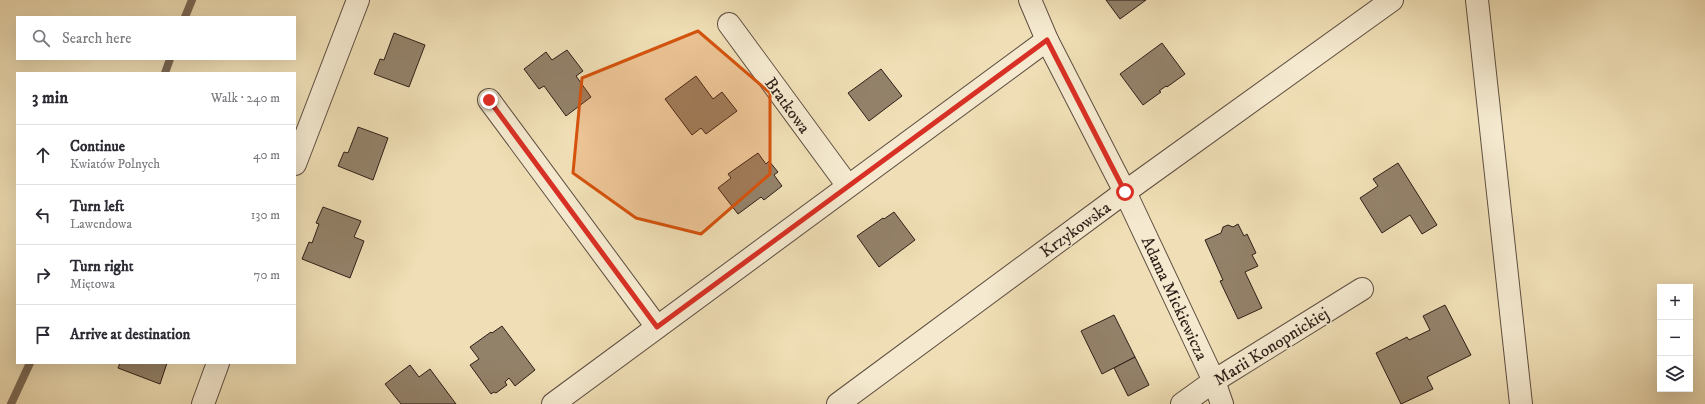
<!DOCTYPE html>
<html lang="en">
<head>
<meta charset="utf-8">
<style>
  body { margin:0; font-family:"IM FELL DW Pica",serif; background:#f7f7f7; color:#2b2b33 }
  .controls { position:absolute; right:12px; bottom:12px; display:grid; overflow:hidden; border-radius:0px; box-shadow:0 4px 16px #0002 }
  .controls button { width:36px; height:36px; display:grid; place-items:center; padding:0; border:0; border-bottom:1px solid #e1e1e2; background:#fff; color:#2b2b33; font:20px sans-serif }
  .stop { position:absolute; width:12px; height:12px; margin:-9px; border:3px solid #d93025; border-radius:50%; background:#fff }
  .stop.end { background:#d93025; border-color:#fff; box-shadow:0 1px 4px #0008 }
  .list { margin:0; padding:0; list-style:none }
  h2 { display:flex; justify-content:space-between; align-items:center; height:52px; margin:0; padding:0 16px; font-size:17px }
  h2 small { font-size:13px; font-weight:400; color:#7c7c81 }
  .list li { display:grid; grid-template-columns:26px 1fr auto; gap:12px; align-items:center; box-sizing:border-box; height:60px; padding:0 16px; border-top:1px solid #e1e1e2 }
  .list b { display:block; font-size:15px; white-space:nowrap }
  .list p { margin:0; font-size:13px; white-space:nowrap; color:#7c7c81 }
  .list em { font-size:13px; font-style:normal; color:#7c7c81 }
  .icon { flex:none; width:22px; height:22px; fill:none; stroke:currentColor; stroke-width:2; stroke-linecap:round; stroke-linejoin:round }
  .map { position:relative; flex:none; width:1705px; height:404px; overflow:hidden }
  .search { position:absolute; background:#fff; box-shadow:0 4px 16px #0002; left:16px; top:16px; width:280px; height:44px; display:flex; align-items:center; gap:10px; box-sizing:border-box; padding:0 14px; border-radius:0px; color:#7c7c81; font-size:15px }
  .panel { position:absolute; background:#fff; box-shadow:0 4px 16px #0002; left:16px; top:72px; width:280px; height:292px; border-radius:0px }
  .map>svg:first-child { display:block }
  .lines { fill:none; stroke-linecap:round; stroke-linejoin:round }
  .stream { stroke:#7b6a56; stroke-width:8 }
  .building { fill:#93826a; stroke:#2e1e18 }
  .minor-casing { stroke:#5e4e40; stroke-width:24 }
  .minor { stroke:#f5ead0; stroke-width:22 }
  .route { stroke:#d93025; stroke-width:5 }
  .marked { fill:#d5530d; fill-opacity:0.2; stroke:#d5530d; stroke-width:3; stroke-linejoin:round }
  .labels { text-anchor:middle; stroke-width:3; stroke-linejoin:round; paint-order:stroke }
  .street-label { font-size:17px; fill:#2e1e18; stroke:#f5ead0 }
</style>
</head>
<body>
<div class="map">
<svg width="1705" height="404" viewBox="0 0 1705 404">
  <rect width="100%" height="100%" fill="#f0dfb6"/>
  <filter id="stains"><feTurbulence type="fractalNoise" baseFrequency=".005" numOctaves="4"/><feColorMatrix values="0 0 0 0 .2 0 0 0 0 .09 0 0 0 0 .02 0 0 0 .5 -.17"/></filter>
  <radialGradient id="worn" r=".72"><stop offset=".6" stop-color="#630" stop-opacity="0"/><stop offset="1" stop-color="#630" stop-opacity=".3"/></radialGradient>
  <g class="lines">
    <g class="stream">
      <polyline points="185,17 192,0"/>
      <polyline points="165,73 170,59"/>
      <polyline points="11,404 30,363"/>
    </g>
  </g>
  <g class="building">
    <polygon points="1106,0 1146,0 1120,19"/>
    <polygon points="394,33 425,45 409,87 374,74 380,59 384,60"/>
    <polygon points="1162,43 1185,74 1167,87 1166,86 1159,91 1161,92 1143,105 1120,74"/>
    <polygon points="567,50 583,71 576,76 591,97 566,116 544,86 539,89 524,69 546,52 552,60"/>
    <polygon points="881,69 902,96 869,121 848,93"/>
    <polygon points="696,76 713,99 722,92 737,111 706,134 701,128 692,135 665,99"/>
    <polygon points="358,127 388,138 373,180 338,166 344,152 348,153"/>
    <polygon points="758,153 766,164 769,161 778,172 774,175 782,186 764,200 761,197 738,214 718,188 731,178 728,174"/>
    <polygon points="1398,163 1437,225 1422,234 1410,215 1382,233 1360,198 1378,186 1373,179"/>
    <polygon points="323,207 361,221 354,237 364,241 350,278 302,259 309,242 312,243 319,224 316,223"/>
    <polygon points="894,212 915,240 879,267 857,236 883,218 884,219"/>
    <polygon points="1238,224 1244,236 1247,234 1256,253 1252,255 1258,266 1245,272 1262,308 1238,319 1220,281 1223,280 1205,240 1221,233 1223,227 1228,225 1233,227"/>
    <polygon points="1445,305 1471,355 1427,377 1433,389 1401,404 1376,353 1407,337 1409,340 1430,330 1423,316"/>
    <polygon points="1114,315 1135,357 1102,374 1081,331"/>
    <polygon points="502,326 535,370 515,386 509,378 505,382 507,385 496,393 494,392 491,394 470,365 479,359 470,347 491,332 492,333"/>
    <polygon points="1135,357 1149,385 1128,396 1114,368"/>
    <polygon points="120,363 167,363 160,384 118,368"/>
    <polygon points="410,365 419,377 430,369 456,404 401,404 385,384"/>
  </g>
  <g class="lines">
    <defs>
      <g id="minor">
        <polyline points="1030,0 1047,40 1125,192 1214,381 1222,404"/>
        <polyline points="1477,0 1521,404"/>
        <polyline points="729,24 848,186"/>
        <polyline points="489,100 657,327"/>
        <polyline points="295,164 358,0"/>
        <polyline points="203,404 218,363"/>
        <polyline points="553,404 1047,40"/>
        <polyline points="838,404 1125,192 1392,0"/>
        <polyline points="1182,404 1214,381 1362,289"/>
      </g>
    </defs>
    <use href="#minor" class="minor-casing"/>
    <use href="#minor" class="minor"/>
  </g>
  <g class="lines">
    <polyline class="route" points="489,100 657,327 1047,40 1125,192"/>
  </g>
  <path class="marked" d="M698,31L770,93V174L701,234L636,218L573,173L582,78Z"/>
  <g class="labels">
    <g class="street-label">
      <text transform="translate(788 105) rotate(54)" y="6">Bratkowa</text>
      <text transform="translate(1075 229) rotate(-36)" y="6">Krzykowska</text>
      <text transform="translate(1175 298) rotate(65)" y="6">Adama Mickiewicza</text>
      <text transform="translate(1271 346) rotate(-32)" y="6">Marii Konopnickiej</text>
    </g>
  </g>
  <rect width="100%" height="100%" filter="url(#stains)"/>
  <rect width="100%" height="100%" fill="url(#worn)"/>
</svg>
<div class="controls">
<button>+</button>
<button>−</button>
<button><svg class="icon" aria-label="layers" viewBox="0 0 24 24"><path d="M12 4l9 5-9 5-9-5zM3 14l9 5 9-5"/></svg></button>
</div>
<div class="stop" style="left:1125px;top:192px"></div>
<div class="stop end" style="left:489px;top:100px"></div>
<div class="search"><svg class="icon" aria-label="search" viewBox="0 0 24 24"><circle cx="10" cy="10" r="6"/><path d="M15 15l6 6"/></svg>Search here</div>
<section class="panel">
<h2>3 min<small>Walk · 240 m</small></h2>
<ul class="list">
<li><svg class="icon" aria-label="ahead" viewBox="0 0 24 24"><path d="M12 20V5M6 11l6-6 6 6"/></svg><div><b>Continue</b><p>Kwiatów Polnych</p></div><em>40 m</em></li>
<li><svg class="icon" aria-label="left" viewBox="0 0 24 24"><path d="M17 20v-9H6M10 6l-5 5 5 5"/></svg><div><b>Turn left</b><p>Lawendowa</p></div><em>130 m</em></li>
<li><svg class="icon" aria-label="right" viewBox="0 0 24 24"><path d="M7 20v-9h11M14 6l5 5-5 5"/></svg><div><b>Turn right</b><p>Miętowa</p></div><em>70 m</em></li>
<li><svg class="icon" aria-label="arrive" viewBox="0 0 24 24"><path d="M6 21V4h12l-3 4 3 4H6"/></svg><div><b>Arrive at destination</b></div></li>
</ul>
</section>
</div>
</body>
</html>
